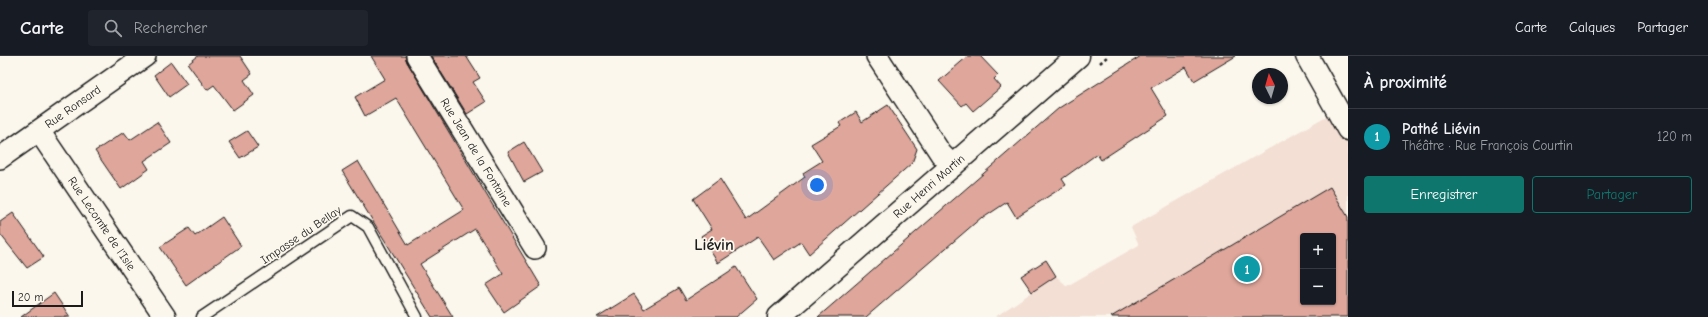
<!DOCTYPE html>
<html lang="fr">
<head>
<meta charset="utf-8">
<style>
  body { margin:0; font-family:"Comic Neue",sans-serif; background:#20242c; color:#f1f3f6 }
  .controls { position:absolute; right:12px; bottom:12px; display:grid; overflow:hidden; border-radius:4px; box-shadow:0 1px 3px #0004 }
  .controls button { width:36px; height:36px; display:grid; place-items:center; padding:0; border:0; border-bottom:1px solid #363941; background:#171b24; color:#f1f3f6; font:20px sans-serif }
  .compass { position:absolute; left:1252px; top:12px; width:36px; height:36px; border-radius:50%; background:#171b24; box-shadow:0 1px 3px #0004; rotate:355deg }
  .scale { position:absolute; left:12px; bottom:10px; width:71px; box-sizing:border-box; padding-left:4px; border:2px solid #1c1c1c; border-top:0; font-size:11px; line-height:14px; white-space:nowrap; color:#1c1c1c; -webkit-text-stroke:3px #fbf7ec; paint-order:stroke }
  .you { position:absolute; left:817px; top:129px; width:14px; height:14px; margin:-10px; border:3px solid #fff; border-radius:50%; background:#1a73e8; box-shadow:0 0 0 6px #1a73e833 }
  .badge { display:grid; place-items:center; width:26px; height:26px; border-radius:50%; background:#0f766e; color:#fff; font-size:13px; font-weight:700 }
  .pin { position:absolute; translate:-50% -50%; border:2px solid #fff; box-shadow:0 1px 4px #0006 }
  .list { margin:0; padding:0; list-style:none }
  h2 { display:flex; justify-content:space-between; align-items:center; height:52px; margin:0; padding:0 16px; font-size:17px }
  h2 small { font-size:13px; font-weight:400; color:#9ea1a6 }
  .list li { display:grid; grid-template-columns:26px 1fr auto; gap:12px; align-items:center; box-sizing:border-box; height:56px; padding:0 16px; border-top:1px solid #363941 }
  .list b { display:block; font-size:15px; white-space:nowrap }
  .list p { margin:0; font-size:13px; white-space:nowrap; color:#9ea1a6 }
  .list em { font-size:13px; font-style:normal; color:#9ea1a6 }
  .actions { display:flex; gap:8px; padding:12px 16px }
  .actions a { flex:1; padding:9px 0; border:1px solid #0f766e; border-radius:4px; text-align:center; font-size:14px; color:#0f766e }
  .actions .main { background:#0f766e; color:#fff }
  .icon { flex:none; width:22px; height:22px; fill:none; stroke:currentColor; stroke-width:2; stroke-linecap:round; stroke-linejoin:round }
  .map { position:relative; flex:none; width:1348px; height:261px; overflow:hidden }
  header { display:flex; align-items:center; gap:24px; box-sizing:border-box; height:56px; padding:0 20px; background:#171b24; border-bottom:1px solid #363941 }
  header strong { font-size:19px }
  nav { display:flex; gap:22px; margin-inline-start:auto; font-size:14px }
  .search { width:280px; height:36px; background:#20242c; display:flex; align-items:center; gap:10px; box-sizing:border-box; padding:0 14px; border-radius:4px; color:#9ea1a6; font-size:15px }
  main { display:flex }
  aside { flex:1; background:#171b24 }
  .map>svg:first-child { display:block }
  .built { fill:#f3dfd4; fill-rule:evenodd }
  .building { fill:#dfa69b; stroke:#1c1c1c; fill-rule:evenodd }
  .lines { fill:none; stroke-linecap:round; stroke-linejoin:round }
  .lane-casing { stroke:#1c1c1c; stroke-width:13 }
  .street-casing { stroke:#1c1c1c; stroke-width:24 }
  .secondary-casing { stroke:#1c1c1c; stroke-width:25 }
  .path { stroke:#1c1c1c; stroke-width:2.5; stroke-dasharray:3 3; stroke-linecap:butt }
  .lane { stroke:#fbf7ec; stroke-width:10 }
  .street { stroke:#fbf7ec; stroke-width:21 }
  .secondary { stroke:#fbf7ec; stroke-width:22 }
  .labels { text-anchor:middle; stroke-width:3.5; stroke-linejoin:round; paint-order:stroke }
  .street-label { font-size:12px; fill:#1c1c1c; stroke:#fbf7ec }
  .district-label { font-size:16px; font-weight:bold; fill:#1c1c1c; stroke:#fbf7ec }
</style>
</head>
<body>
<header>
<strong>Carte</strong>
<div class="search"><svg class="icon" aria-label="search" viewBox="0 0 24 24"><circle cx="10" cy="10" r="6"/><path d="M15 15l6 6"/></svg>Rechercher</div>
<nav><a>Carte</a><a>Calques</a><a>Partager</a></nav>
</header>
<main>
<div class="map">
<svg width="1348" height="261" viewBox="0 0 1348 261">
  <rect width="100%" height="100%" fill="#fbf7ec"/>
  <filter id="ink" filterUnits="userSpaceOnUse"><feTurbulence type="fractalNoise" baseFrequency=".025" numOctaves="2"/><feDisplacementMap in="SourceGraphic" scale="8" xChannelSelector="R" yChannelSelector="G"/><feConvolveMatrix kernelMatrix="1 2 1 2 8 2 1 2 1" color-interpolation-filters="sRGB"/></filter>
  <g filter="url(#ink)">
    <path class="built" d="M1337,54L1348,73V261H995L1056,220L1067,230L1139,189L1131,171ZM1303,180H1333V246H1303Z"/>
    <g class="building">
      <polygon points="198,0 240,0 252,18 244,24 254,39 233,54 214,29 207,34 188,8"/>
      <polygon points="371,0 405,0 407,6 541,230 504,256 486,229 503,218 475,173 420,208 453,261 432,261 342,115 358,105 408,189 464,154 396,42 365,60 355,41 385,23"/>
      <polygon points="431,0 466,0 480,22 473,26 486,46 467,58"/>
      <polygon points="968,0 980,0 998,19 994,23 1001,31 973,55 966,47 962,50 939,25"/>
      <polygon points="1141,0 1236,0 1194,25 1186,11 1151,32 1168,60 1101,104 1097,98 1062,123 1066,129 1016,161 1007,146 983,162 982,161 866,261 818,261 1059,52"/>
      <polygon points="171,6 187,28 169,41 154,19"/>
      <polygon points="888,49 917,93 912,107 809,198 801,186 774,204 758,181 718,207 701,180 712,173 693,143 720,123 746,164 805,121 803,117 822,105 811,88 841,70 839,67 856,56 862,66"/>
      <polygon points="157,66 171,87 144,105 149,113 121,133 95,95 124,76 130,84"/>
      <polygon points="247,75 258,91 240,102 229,86"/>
      <polygon points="524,86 542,116 524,126 508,96"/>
      <path d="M1330,131L1348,161V261H1111ZM1303,180H1333V246H1303Z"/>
      <polygon points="13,157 44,201 27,212 0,178 0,166"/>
      <polygon points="222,161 241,190 186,229 160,191 189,172 195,180"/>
      <polygon points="1046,204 1056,220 1032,236 1021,220"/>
      <polygon points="736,211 757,243 736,261 597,261 634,238 644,253 679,232 686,244"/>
      <polygon points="54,237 70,261 21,261"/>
    </g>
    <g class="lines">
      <defs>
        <polyline id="lane" points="202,261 352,160 368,171 417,261"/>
        <g id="street">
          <path id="s1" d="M417,0L535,192"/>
          <polyline points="877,0 941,98 953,110"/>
          <path id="s2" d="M39,75L165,261"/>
          <path id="s3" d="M0,102L145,0"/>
        </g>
        <g id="secondary">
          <polyline points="1307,0 1348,73"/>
          <path id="s4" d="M779,261L1078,0"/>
        </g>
      </defs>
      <use href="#lane" class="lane-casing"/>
      <use href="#street" class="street-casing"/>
      <use href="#secondary" class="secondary-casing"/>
      <polyline class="path" points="1100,7 1108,0"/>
      <use href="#lane" class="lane"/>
      <use href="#street" class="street"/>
      <use href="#secondary" class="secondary"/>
    </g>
  </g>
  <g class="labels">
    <g class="street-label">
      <text dy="4" stroke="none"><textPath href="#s3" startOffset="89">Rue Ronsard</textPath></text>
      <text dy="4" stroke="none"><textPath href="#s1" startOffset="113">Rue Jean de la Fontaine</textPath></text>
      <text dy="4" stroke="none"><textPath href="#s4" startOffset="199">Rue Henri Martin</textPath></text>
      <text dy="4" stroke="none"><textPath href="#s2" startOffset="112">Rue Lecomte de l'Isle</textPath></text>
      <text transform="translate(301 179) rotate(-34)" y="4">Impasse du Bellay</text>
    </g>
    <g class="district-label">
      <text x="714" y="194">Liévin</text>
    </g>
  </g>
</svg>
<div class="controls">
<button>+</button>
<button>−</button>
</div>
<svg class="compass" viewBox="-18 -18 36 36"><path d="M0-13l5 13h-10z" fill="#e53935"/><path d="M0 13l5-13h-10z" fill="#9ea1a6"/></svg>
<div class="scale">20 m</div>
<div class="you"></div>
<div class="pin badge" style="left:1247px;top:213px;background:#0f9aa8">1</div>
</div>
<aside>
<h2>À proximité<small></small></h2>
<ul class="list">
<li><span class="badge" style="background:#0f9aa8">1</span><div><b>Pathé Liévin</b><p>Théâtre · Rue François Courtin</p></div><em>120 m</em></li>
</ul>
<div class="actions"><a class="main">Enregistrer</a><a>Partager</a></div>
</aside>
</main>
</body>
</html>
